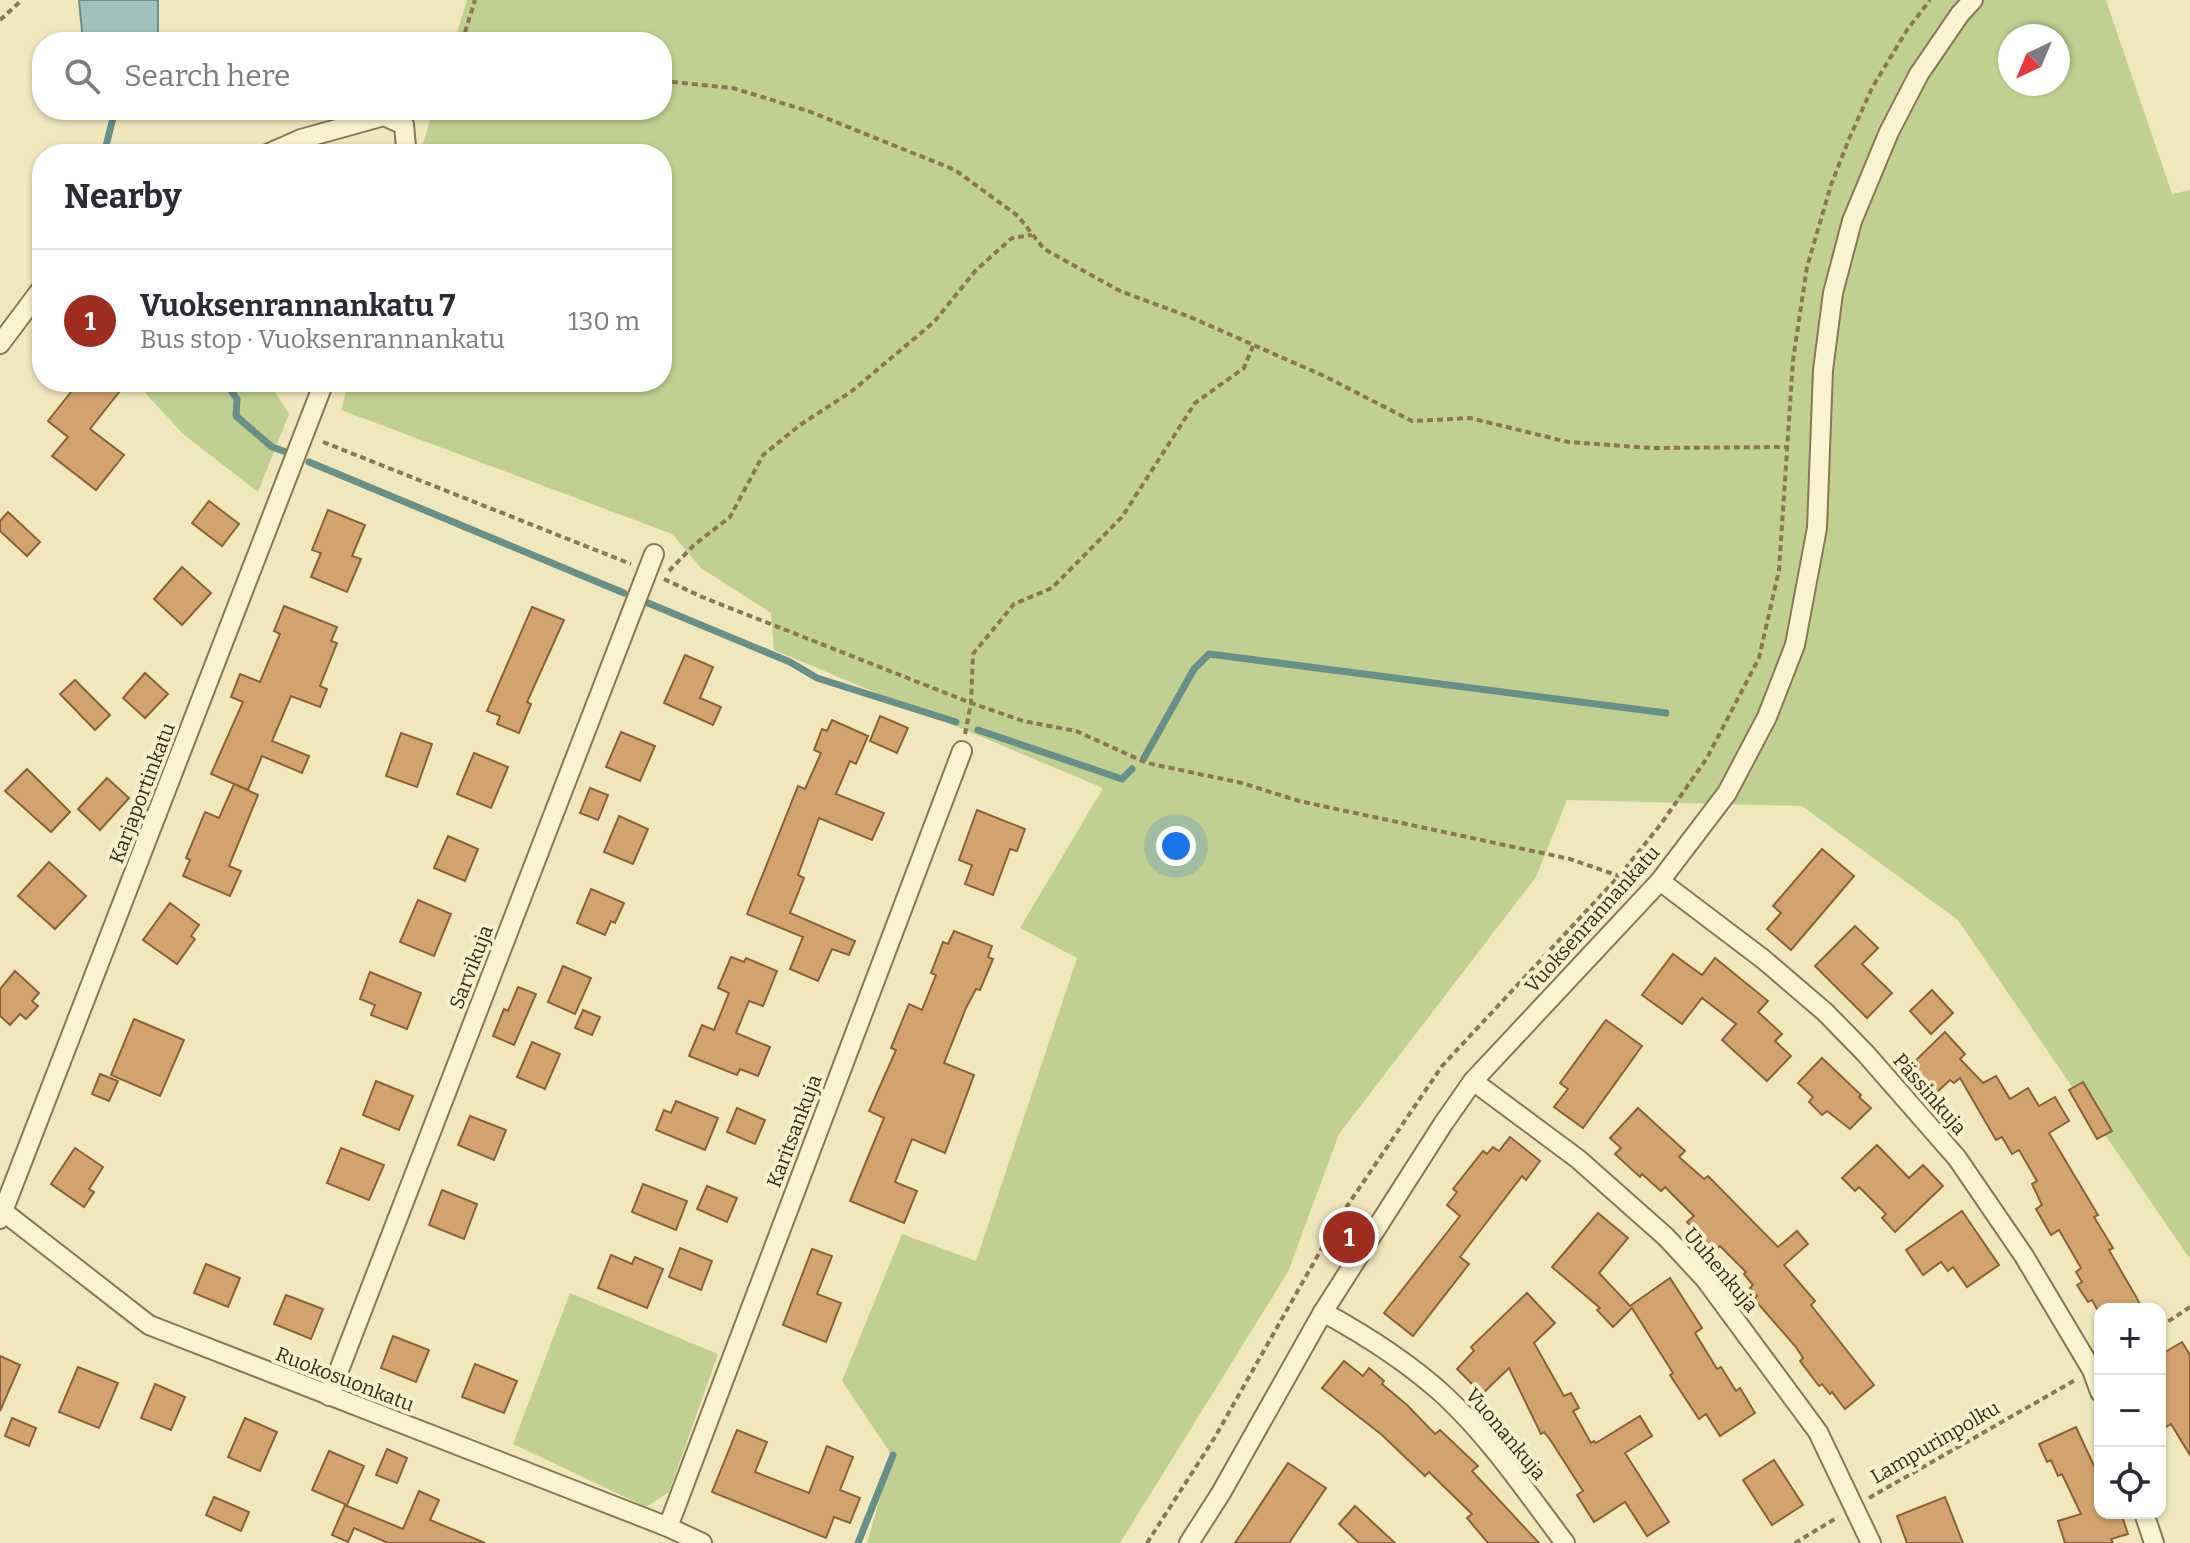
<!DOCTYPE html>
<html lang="en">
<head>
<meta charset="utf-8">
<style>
  body { margin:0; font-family:Bitter,serif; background:#f2f2f3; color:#2b2b33 }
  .controls { position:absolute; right:24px; bottom:24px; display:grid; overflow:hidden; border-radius:16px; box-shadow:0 2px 6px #0004 }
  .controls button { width:72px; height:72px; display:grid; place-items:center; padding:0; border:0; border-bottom:2px solid #e1e1e2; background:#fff; color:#2b2b33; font:40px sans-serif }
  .compass { position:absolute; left:1998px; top:24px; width:72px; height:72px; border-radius:50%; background:#fff; box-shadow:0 2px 6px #0004; rotate:224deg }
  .you { position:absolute; left:1176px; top:846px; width:28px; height:28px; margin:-20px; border:6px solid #fff; border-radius:50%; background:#1a73e8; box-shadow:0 0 0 12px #1a73e833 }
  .badge { display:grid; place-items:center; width:52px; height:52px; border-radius:50%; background:#9e2d20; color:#fff; font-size:26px; font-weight:700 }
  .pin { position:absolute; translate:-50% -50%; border:4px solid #fff; box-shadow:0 2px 8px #0006 }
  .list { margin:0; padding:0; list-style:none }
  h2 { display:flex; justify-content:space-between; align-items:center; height:104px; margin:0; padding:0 32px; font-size:34px }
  h2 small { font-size:26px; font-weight:400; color:#7c7c81 }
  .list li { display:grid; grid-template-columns:52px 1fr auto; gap:24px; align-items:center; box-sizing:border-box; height:144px; padding:0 32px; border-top:2px solid #e1e1e2 }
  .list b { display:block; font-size:30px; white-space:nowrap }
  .list p { margin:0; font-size:26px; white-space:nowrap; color:#7c7c81 }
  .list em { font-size:26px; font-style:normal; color:#7c7c81 }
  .icon { flex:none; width:44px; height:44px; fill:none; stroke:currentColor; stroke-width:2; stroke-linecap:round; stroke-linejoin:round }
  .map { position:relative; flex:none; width:2190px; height:1543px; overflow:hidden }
  .search { position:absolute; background:#fff; box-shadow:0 2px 6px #0004; left:32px; top:32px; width:640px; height:88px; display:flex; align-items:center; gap:20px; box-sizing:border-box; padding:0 28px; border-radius:32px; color:#7c7c81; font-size:30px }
  .panel { position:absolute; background:#fff; box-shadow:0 2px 6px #0004; left:32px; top:144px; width:640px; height:248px; border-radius:32px }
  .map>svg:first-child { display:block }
  .green { fill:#c1d090; fill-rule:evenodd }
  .water { fill:#a1c2bc; stroke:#67908a; stroke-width:2 }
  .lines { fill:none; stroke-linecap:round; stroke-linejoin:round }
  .stream { stroke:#67908a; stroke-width:7 }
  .building { fill:#d3a36f; stroke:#8b6238; stroke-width:2 }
  .street-casing { stroke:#8a7754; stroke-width:22 }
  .path { stroke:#8a7754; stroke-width:4; stroke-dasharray:6 4; stroke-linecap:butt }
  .street { stroke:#fbf3d0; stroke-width:18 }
  .labels { text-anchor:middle; stroke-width:8; stroke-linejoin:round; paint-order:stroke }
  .street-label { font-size:20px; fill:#382c1a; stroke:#f8f0cc }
</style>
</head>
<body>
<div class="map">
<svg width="2190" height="1543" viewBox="0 0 2190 1543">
  <rect width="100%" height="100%" fill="#f1e7bc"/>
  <g class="green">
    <path d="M467,0H2106L2172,194L2190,190V1259L1958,920L1802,806L1567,800L1536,877L1339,1134L1288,1272L1120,1543H867L891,1460L889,1451L842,1381L902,1234L976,1261L1077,958L1020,928L1103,788L774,650L771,613L701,568L672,534L341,410L349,382H662V154H420L433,110H662V42H454ZM2010,36H2058V84H2010Z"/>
    <polygon points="135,382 269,382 289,414 258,492 183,434"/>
    <polygon points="570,1293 718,1354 669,1492 646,1507 513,1444"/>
  </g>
  <polygon class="water" points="79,0 158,0 158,42 83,42"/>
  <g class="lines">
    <g class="stream">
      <polyline points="107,154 106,146 115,110"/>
      <polyline points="225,382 237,399 236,416 272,447 286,452"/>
      <polyline points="309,462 624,593"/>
      <polyline points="648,603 790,662 817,678 956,722"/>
      <polyline points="978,730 1122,779 1132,769"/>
      <polyline points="1144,758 1194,669 1209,654 1666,713"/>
      <polyline points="858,1543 893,1455"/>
    </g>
  </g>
  <g class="building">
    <polygon points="79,382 127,382 90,429 124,455 96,490 52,456 68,437 48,421"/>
    <polygon points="209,501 239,524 222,546 192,523"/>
    <polygon points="328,510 365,525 352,556 361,559 347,592 311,577 321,553 312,550"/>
    <polygon points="8,512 40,542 27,556 0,531 0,521"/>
    <polygon points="182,567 211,593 182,625 154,599"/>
    <polygon points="284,606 337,627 331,641 337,643 320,686 327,689 320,707 291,696 272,741 309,756 302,773 262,756 248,790 211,774 243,702 231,697 240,674 260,682 280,634 274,631"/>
    <polygon points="532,607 564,620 527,702 531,704 519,733 497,724 500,716 487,711"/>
    <polygon points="685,655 713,667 700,698 721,707 713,725 664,703"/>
    <polygon points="145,673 168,694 145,718 123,698"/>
    <polygon points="75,680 110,715 95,730 60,694"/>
    <polygon points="880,716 908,728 897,753 870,741"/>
    <polygon points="832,720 868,736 856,764 850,761 836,794 884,813 872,840 819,818 798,875 804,878 790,913 855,941 849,955 832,949 818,981 790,969 803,937 747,914 798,786 805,789 821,753 814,750 822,729 827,731"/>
    <polygon points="621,732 655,746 640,781 606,767"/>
    <polygon points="401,733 432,744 417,787 386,776"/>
    <polygon points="474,753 508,767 491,808 457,794"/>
    <polygon points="27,769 70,812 51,832 5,791"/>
    <polygon points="107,778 129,798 100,830 78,809"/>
    <polygon points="234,784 258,795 229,866 241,871 230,896 183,876 190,860 186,858 205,812 219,818"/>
    <polygon points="590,788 608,795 598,820 580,813"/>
    <polygon points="977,810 1025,829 1017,851 1010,849 993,895 965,884 972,865 959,860"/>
    <polygon points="619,816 648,829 633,864 604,852"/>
    <polygon points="448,836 478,849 465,881 434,868"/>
    <polygon points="1822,849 1854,876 1791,950 1767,929 1781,913 1773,906"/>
    <polygon points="49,862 86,896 55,929 18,896"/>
    <polygon points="591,889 624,903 615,923 611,921 605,935 577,923"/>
    <polygon points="418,900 451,914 434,956 400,942"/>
    <polygon points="170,903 199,925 191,936 195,939 177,964 143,940"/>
    <polygon points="1855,926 1878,948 1862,964 1892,993 1867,1018 1815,966"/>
    <polygon points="954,931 992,946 988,957 993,959 980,990 976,989 966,1008 944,1063 974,1075 945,1153 912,1139 895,1182 917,1191 904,1223 850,1201 884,1118 869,1111 896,1050 891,1048 909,1004 922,1010 936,975 931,973 943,942 948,944"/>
    <polygon points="1673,954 1702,975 1715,958 1768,1001 1758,1012 1782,1034 1775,1041 1791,1056 1767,1081 1722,1040 1736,1024 1702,998 1682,1024 1642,995"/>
    <polygon points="731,957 744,962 746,958 777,971 763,1006 749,1001 736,1033 770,1047 758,1076 740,1069 737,1075 689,1056 702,1025 714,1030 729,993 718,988"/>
    <polygon points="563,966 591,978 575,1014 548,1002"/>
    <polygon points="15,971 39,993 32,1001 38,1006 26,1019 20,1014 10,1025 0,1016 0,989"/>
    <polygon points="370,972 421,993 407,1029 371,1015 375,1005 360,999"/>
    <polygon points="518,987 536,994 514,1045 493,1036 504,1009 508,1011"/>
    <polygon points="1932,990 1953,1013 1931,1034 1910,1011"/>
    <polygon points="583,1010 600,1017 592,1035 575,1028"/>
    <polygon points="134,1019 184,1040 160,1096 111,1075"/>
    <polygon points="1606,1020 1642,1046 1583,1128 1554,1107 1568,1089 1560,1083"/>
    <polygon points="1945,1032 1965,1054 1960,1059 1983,1083 1996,1076 2010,1099 2028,1088 2039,1106 2055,1097 2069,1121 2049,1133 2098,1215 2094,1217 2113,1248 2109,1250 2143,1309 2097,1309 2092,1300 2088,1302 2077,1285 2082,1282 2076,1272 2081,1268 2059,1230 2051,1235 2036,1209 2042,1205 2032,1184 2037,1181 2019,1150 2012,1154 2002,1137 1996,1140 1960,1078 1954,1083 1950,1080 1936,1093 1910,1066"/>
    <polygon points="532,1042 560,1054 545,1089 517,1077"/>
    <polygon points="1822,1058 1861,1095 1859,1097 1871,1108 1850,1129 1827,1111 1822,1115 1809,1102 1813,1097 1798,1083"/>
    <polygon points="100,1074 118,1081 109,1101 92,1094"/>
    <polygon points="376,1081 413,1096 399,1130 363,1115"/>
    <polygon points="2083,1082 2112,1131 2097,1139 2069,1090"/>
    <polygon points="676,1101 718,1118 705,1150 656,1130 664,1110 671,1113"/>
    <polygon points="737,1108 765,1120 755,1144 727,1132"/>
    <polygon points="1638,1108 1685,1151 1679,1157 1704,1179 1708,1176 1778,1247 1797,1231 1808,1244 1784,1265 1815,1301 1811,1305 1874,1385 1845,1409 1832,1392 1830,1394 1822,1384 1819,1386 1800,1361 1803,1358 1796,1347 1754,1299 1757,1296 1750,1288 1753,1285 1744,1274 1746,1272 1720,1246 1715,1251 1687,1222 1694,1216 1665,1187 1661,1191 1642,1174 1640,1177 1615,1154 1621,1148 1610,1138"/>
    <polygon points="470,1116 506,1130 494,1160 458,1145"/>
    <polygon points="1510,1137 1540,1161 1526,1180 1522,1176 1460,1257 1469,1264 1413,1336 1384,1313 1460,1216 1447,1205 1457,1192 1453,1189 1483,1151 1487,1154 1493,1147 1499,1151"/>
    <polygon points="1877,1145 1909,1178 1923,1165 1943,1186 1895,1232 1882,1218 1886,1214 1859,1187 1855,1191 1842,1178"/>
    <polygon points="75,1148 103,1167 89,1189 94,1192 84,1207 51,1184"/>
    <polygon points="341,1148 384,1165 369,1200 327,1183"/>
    <polygon points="643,1184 687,1201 676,1230 632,1212"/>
    <polygon points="707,1186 737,1198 727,1222 697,1209"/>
    <polygon points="442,1190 477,1204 464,1239 429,1225"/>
    <polygon points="1962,1211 1999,1265 1967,1287 1953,1267 1948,1271 1941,1262 1923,1275 1906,1250"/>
    <polygon points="1598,1213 1628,1238 1599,1273 1630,1306 1670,1278 1702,1328 1695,1333 1717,1369 1721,1367 1736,1391 1740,1388 1755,1413 1720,1436 1706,1414 1699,1419 1670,1375 1673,1373 1632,1308 1613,1327 1597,1310 1600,1308 1552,1267"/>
    <polygon points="680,1248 712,1261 701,1290 669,1277"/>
    <polygon points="812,1249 832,1256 817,1294 841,1303 826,1342 783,1325"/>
    <polygon points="611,1255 632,1264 635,1257 663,1269 647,1308 598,1288"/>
    <polygon points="206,1264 240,1278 228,1307 194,1293"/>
    <polygon points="1527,1293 1555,1323 1534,1343 1564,1396 1571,1393 1579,1408 1573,1411 1591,1443 1594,1441 1596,1443 1640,1416 1652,1436 1625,1453 1669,1522 1647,1536 1625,1502 1594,1522 1577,1495 1583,1491 1551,1441 1544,1432 1541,1434 1509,1368 1482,1394 1457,1369 1474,1351 1471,1347"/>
    <polygon points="286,1295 323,1309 311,1339 274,1324"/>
    <polygon points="393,1336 429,1350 416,1382 381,1368"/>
    <polygon points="2182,1342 2190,1355 2190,1455 2171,1424 2166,1427 2160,1417 2160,1355"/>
    <polygon points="0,1356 20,1365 0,1411"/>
    <polygon points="1344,1361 1363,1376 1369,1368 1384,1381 1382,1384 1407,1405 1435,1434 1440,1430 1478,1466 1472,1471 1539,1543 1488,1543 1467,1518 1472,1514 1429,1472 1425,1476 1382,1435 1322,1388"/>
    <polygon points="475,1364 517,1381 504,1413 462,1397"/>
    <polygon points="78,1367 118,1383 99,1428 59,1412"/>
    <polygon points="155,1384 185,1397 171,1430 141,1418"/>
    <polygon points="12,1418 36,1428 29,1446 5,1436"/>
    <polygon points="245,1418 277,1432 260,1471 228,1457"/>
    <polygon points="2076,1427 2100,1479 2100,1513 2121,1513 2128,1534 2111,1539 2113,1543 2065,1543 2058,1521 2081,1514 2062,1474 2058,1476 2051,1460 2047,1462 2039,1444"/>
    <polygon points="737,1430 767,1442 755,1472 809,1493 827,1446 853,1457 840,1490 860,1498 850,1523 834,1517 826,1538 712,1492"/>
    <polygon points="387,1449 407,1458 397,1483 376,1475"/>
    <polygon points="329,1451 364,1466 347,1505 312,1490"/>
    <polygon points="1774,1460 1803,1505 1772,1525 1743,1480"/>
    <polygon points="1288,1463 1326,1488 1289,1543 1235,1543"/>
    <polygon points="419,1491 439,1500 430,1520 485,1543 388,1543 354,1528 348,1542 332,1535 345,1505 403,1529"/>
    <polygon points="214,1497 249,1512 241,1531 206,1515"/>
    <polygon points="1945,1497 1963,1543 1907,1543 1897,1516"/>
    <polygon points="1355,1506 1395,1543 1359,1543 1339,1524"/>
  </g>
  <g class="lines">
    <defs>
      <g id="street">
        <polyline points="267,154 301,139 384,116 404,125 406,147 404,154"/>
        <polyline points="0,344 42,288"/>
        <polyline points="1660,881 1763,959 1825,1012 1866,1054 1957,1158 2024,1256 2092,1370 2100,1392"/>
        <polyline points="1473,1081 1578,1159 1666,1237 1705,1279 1818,1432 1871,1543"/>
        <polyline points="0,1209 149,1325 668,1527 702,1543"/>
        <polyline points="0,1219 324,382"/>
        <path d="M1323,1312C1367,1336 1408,1362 1445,1396C1491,1439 1527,1493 1565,1543"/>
        <polyline points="329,1396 654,554"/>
        <polyline points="2144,1513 2154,1543"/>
        <polyline points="668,1527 962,751"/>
        <polyline points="1189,1543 1221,1493 1323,1312 1443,1124 1473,1081 1660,881 1727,793 1767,717 1795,645 1817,528 1823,370 1833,293 1852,221 1889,132 1919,74 1960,14 1973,0"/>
      </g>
    </defs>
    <use href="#street" class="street-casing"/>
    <g class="path">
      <polyline points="0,20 22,0"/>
      <polyline points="462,42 475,0"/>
      <polyline points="662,81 733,88 811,112 955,170 1018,216 1044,249 1120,291 1190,317 1324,376 1412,421 1470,418 1568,442 1652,448 1786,447"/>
      <polyline points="323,442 631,564"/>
      <polyline points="669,571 694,545 730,517 763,455 800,425 852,391 934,322 976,270 1012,238 1032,235"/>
      <polyline points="664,579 702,597 971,703 1023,721 1076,731 1147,763 1242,783 1299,801 1570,859 1619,876 1629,887"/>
      <polyline points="965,734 971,703 973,654 1014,604 1052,588 1122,517 1195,403 1244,368 1253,346"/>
      <polyline points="2160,1327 2190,1307"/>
      <polyline points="1869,1498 2077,1379"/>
      <polyline points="1147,1543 1215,1437 1339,1218 1442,1066 1619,876 1661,824 1707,758 1759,658 1779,570 1793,360 1807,267 1831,185 1849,139 1872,88 1907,30 1930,0"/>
      <polyline points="1795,1543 1838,1517"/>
    </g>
    <use href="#street" class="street"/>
  </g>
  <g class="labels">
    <g class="street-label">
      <text transform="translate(142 793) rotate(-69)" y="7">Karjaportinkatu</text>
      <text transform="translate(1592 919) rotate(-48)" y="7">Vuoksenrannankatu</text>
      <text transform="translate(471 967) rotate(-69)" y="7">Sarvikuja</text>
      <text transform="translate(1930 1094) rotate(49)" y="7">Pässinkuja</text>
      <text transform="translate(794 1131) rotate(-69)" y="7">Karitsankuja</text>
      <text transform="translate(1721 1270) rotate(50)" y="7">Uuhenkuja</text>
      <text transform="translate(345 1379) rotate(21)" y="7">Ruokosuonkatu</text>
      <text transform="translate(1506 1434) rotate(50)" y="7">Vuonankuja</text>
      <text transform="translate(1935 1442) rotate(-30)" y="7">Lampurinpolku</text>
    </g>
  </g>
</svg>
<div class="controls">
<button>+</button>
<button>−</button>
<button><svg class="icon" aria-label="locate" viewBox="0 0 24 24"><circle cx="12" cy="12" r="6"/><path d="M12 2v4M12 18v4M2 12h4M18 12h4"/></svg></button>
</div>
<svg class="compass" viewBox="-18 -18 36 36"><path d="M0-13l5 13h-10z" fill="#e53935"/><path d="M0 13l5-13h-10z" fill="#7c7c81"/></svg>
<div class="you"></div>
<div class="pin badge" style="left:1349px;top:1237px">1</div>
<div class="search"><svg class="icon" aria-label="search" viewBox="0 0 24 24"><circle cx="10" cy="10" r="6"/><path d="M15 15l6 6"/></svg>Search here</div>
<section class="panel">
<h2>Nearby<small></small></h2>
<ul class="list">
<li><span class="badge">1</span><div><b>Vuoksenrannankatu 7</b><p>Bus stop · Vuoksenrannankatu</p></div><em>130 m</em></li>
</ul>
</section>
</div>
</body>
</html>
